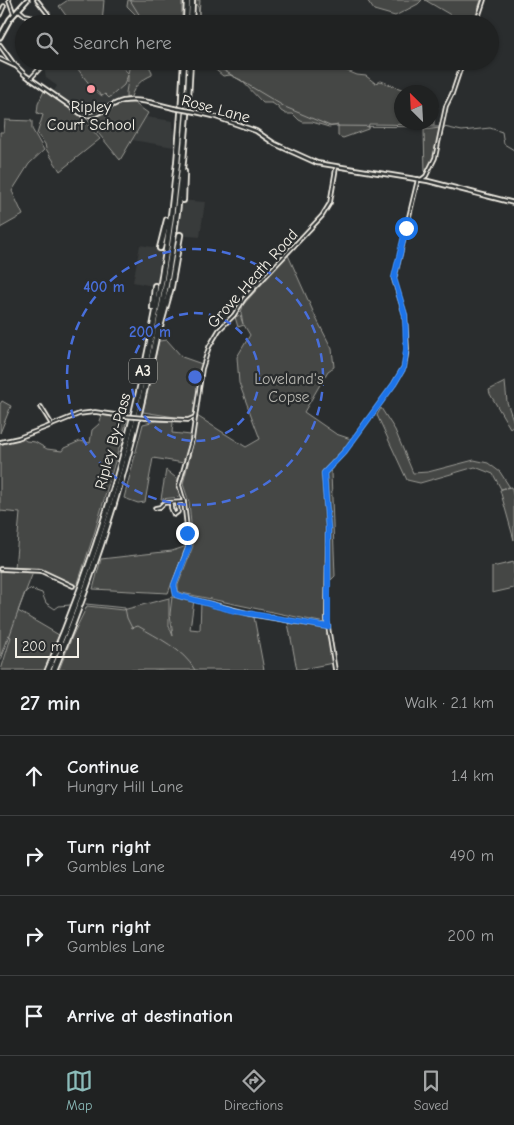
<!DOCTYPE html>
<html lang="en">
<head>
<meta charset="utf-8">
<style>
  body { margin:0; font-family:"Comic Neue",sans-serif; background:#282a2a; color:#f1f3f6 }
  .compass { position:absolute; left:394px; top:85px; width:45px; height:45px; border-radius:50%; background:#202222; box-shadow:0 1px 4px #0004; rotate:336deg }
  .scale { position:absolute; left:15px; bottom:12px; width:64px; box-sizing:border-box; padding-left:5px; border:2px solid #f4f1e8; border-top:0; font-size:14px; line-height:18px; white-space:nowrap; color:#f4f1e8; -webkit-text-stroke:4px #2a2d2e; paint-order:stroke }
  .stop { position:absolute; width:15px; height:15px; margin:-11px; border:4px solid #1a73e8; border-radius:50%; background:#fff }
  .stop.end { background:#1a73e8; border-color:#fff; box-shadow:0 1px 5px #0008 }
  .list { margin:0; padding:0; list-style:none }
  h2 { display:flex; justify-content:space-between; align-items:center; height:65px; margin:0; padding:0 20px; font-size:21px }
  h2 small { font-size:16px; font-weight:400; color:#a2a4a5 }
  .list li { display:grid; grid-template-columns:32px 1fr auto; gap:15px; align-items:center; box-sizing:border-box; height:80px; padding:0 20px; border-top:1px solid #3d3f40 }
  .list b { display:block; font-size:19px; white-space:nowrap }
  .list p { margin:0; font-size:16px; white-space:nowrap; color:#a2a4a5 }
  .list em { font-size:16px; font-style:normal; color:#a2a4a5 }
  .icon { flex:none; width:28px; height:28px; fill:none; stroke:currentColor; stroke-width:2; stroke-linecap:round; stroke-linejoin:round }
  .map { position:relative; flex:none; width:514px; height:670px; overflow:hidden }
  .search { position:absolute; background:#202222; box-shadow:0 1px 4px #0004; left:15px; right:15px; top:15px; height:55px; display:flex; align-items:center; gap:12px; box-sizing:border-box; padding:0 18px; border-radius:28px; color:#a2a4a5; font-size:19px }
  .sheet { height:385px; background:#202222 }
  nav { display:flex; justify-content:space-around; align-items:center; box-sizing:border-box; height:70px; border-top:1px solid #3d3f40; background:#202222; font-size:14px; color:#a2a4a5 }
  nav a { display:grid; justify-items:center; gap:2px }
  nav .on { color:#8bbbb9 }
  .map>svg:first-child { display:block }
  .built { fill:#373a3a }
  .green { fill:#444645; stroke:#9c9c96 }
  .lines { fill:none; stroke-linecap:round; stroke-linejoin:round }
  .stream { stroke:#9f9f9a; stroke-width:1 }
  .minor-casing { stroke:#f4f1e8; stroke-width:5.5 }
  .tertiary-casing { stroke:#f4f1e8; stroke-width:6 }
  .secondary-casing { stroke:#f4f1e8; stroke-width:7 }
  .trunk-casing { stroke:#f4f1e8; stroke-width:8 }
  .minor { stroke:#2a2d2e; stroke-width:2 }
  .tertiary { stroke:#2a2d2e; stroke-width:2.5 }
  .secondary { stroke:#2a2d2e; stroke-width:3 }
  .trunk { stroke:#2a2d2e; stroke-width:4.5 }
  .minor-bridge-casing { stroke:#f4f1e8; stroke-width:5.5; stroke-linecap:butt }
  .tertiary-bridge-casing { stroke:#f4f1e8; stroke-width:6; stroke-linecap:butt }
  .minor-bridge { stroke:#2a2d2e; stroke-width:2 }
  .tertiary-bridge { stroke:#2a2d2e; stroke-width:2.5 }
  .route { stroke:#1a73e8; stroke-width:6 }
  .ring { fill:none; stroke:#486fdb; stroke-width:2.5; stroke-dasharray:9 6 }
  .poi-dot { fill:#ff9aa2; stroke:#2a2d2e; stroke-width:2 }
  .labels { text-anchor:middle; stroke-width:4.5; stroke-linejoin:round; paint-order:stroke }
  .shield { fill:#2a2d2e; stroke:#b7b6b0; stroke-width:1 }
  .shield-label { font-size:15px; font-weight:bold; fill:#f4f1e8 }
  .poi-label { font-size:16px; fill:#f4f1e8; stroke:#2a2d2e }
  .street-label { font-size:16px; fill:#f4f1e8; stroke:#2a2d2e }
  .park-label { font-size:16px; fill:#b6b5af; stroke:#2a2d2e }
  .centre { fill:#486fdb; stroke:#2a2d2e; stroke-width:2.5 }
  .ring-label { font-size:15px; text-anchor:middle; font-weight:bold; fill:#486fdb; stroke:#2a2d2e; stroke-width:4.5; stroke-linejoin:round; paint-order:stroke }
</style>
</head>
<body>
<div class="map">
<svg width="514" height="670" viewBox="0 0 514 670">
  <rect width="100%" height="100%" fill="#2a2d2e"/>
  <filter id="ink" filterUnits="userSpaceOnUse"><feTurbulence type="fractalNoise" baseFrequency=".02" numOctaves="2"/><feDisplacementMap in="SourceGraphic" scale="10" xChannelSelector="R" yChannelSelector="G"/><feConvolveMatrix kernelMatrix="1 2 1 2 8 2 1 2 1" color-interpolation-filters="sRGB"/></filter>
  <g filter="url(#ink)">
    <g class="built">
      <polygon points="52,61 122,61 130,73 128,87 125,94 126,98 113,103 97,113 86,115 53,92 57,86 46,78 44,69"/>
      <polygon points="146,117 173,121 174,147 132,140"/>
      <polygon points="179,200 205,202 200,237 175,235"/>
      <polygon points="140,245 164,249 157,287 133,282"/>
    </g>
    <g class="green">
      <polygon points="68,0 104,0 102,24 92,24 88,19 79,24 72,24 59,6"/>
      <polygon points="128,0 182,0 182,24 145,24 127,6"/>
      <polygon points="195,0 200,0 199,16 203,20 210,19 224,24 194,24 194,17 199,15 198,7 195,3"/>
      <polygon points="367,0 422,0 418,4 395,16 374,10"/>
      <polygon points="425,0 481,0 473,24 466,24"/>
      <path d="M72,61H117L128,73L129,69L120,61H132L137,66H149L152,72V75C141,80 134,86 131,97L126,98C125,90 129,83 128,75L124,85L109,98L105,94L102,96C90,87 81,73 72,61Z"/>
      <polygon points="205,61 323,61 357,75 366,76 375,83 381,81 409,92 402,92 402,122 432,122 432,104 438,107 434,115 434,125 369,124 368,129 343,138 338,136 338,125 329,127 312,122 303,122 299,120 293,114 286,114 281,111 278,107 272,103 263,103 241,80 230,75 223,76"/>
      <polygon points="44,91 79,115 100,139 60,171 46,149 45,144 37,134 43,115 37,113 38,104"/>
      <polygon points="120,103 134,103 148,113 120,160 86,118 101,113"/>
      <polygon points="5,120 32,121 32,129 44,150 29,164 12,191 23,215 0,228 0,132 4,132"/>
      <polygon points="440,128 433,159 425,173 424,130"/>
      <polygon points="288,255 316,318 332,349 334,367 328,371 304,412 336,434 351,439 342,451 327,468 331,472 335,576 331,580 330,528 326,527 325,623 182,593 178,591 178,585 193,546 189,502 183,484 192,448 197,416 246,447 260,439 239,383 237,357 250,335 244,325 238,327 235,317 240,315 243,324 241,313 243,305"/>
      <polygon points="167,340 182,357 202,364 193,416 188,419 143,412 159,341"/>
      <polygon points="505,382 507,402 514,423 514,425 510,428 490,394 489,390"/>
      <polygon points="2,401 11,406 0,433 0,404"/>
      <polygon points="381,408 395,430 413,473 428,472 474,460 488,463 500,472 509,486 506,488 511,487 514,498 514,540 500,490 505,488 501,489 493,474 475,467 420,483 407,480 377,415"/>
      <polygon points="102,415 127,420 95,531 77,586 39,568 15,568 20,513 0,511 0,445 22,438 26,441 35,442 47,449 62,451 64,448 80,441 90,443 92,430 99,424"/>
      <polygon points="156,421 173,422 172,433 191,435 184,463 153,458 145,502 138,503 124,498 143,424"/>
      <polygon points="166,470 180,481 178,485 181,497 161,499"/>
      <polygon points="187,546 168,593 93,589 101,559 172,551"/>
      <polygon points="514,562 514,588 492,593 492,567"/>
      <polygon points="0,570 34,570 18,611 59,635 45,670 1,670 11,637 8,635 0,658"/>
      <polygon points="172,597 194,600 190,629 200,630 201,602 209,606 254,617 264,670 59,670 72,637 87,606 123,610 169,598 169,626 173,636 170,614"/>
      <polygon points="288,623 326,628 333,663 297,670"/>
    </g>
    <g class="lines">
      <g class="stream">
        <polyline points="130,0 140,16 152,24"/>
        <polyline points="208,61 285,107 330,126 444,127 462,131 490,128 502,132 504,144 514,150"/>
        <path d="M86,604L125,608L127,618L132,628L138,626C158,638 183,649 195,670"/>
        <polyline points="0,663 25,592 30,589 42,593 46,603 55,609 59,606 70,605"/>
      </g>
      <defs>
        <g id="minor">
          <polyline points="9,0 14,14"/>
          <polyline points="37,0 48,14"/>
          <polyline points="19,10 25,15 30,16 33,19"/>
          <polyline points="0,15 4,6"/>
          <polyline points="476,24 484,0"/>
          <polyline points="0,59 15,66"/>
          <polyline points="30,79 42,66 42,61"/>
          <polyline points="421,180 426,176 435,158 446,106 452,94 463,61"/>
          <polyline points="41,407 52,425"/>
          <polyline points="146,418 188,420 195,417"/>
          <polyline points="0,442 18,438 47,427 79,414 95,412 123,416"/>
          <polyline points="171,503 171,508 174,515 178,512 177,503"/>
          <polyline points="155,508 160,507 164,503 184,502"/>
          <polyline points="0,569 41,571 73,586"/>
          <polyline points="328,627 255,615 179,596 176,595 174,585 189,545 184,502 179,485 192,440 202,369 209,347 219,330 234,315 244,299 322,216 330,203 336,168"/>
          <polyline points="335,670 327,620 328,529 324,473 345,451 394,384 404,367 407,349 405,315 394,279 418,179"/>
        </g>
        <g id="tertiary">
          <path d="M0,45L13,63L25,75L83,115C98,118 109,104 123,101C139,98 157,104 173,108"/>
          <polyline points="196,112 213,116 256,131 275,144 317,163 428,181 514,203"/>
        </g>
        <polyline id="secondary" points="0,37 10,19 27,0"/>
        <g id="trunk">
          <polyline points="186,24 187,0"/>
          <polyline points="191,24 192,0"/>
          <polyline points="183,200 184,172"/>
          <polyline points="160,248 167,220"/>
          <polyline points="153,308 155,286"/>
          <polyline points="158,334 171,287 180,235"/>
          <path d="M48,670C130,482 176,266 184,61"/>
          <path d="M54,670C133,483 182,264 190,61"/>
        </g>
      </defs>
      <use href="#minor" class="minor-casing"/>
      <use href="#tertiary" class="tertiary-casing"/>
      <use href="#secondary" class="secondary-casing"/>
      <use href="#trunk" class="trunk-casing"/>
      <use href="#minor" class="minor"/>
      <use href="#tertiary" class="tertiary"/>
      <use href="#secondary" class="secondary"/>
      <use href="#trunk" class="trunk"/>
      <defs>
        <polyline id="minor-bridge" points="123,416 146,418"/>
        <polyline id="tertiary-bridge" points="173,108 196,112"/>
      </defs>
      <use href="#minor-bridge" class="minor-bridge-casing"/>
      <use href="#tertiary-bridge" class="tertiary-bridge-casing"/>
      <use href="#minor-bridge" class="minor-bridge"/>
      <use href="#tertiary-bridge" class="tertiary-bridge"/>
    </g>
  </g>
  <g class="lines" filter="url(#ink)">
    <polyline class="route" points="187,533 189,547 174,585 176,595 235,611 328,627 328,529 324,473 345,451 394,384 404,367 406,349 405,315 394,278 406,228"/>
  </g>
  <g class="ring">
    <circle cx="195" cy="377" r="64"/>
    <circle cx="195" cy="377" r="128"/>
  </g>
  <circle class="poi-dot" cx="91" cy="89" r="5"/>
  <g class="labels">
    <rect class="shield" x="129" y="358.5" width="28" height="25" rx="4"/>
    <g class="shield-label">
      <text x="143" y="376">A3</text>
    </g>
    <g class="poi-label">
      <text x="91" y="112">Ripley<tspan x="91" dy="18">Court School</tspan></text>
    </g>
    <g class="street-label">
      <text transform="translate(216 108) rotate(15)" y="6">Rose Lane</text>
      <text transform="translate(252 278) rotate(-48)" y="6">Grove Heath Road</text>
      <text transform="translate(112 441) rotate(-75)" y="6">Ripley By-Pass</text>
    </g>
    <g class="park-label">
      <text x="289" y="384">Loveland's<tspan x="289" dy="18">Copse</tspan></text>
    </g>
  </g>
  <circle cx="195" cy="377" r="8" class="centre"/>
  <g class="ring-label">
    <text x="104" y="292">400 m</text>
    <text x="150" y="337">200 m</text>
  </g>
</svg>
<svg class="compass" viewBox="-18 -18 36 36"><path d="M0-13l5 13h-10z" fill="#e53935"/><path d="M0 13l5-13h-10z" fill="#a2a4a5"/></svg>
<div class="scale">200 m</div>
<div class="stop" style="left:406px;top:228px"></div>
<div class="stop end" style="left:187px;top:533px"></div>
<div class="search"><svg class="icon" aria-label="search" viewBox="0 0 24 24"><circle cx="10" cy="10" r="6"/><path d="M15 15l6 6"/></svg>Search here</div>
</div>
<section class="sheet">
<h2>27 min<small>Walk · 2.1 km</small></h2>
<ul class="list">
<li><svg class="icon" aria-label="ahead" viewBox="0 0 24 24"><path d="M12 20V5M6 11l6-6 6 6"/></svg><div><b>Continue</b><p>Hungry Hill Lane</p></div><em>1.4 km</em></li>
<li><svg class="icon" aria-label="right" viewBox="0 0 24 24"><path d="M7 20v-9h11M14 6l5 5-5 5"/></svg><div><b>Turn right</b><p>Gambles Lane</p></div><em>490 m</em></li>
<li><svg class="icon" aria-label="right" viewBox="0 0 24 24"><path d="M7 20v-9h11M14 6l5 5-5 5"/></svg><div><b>Turn right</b><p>Gambles Lane</p></div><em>200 m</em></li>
<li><svg class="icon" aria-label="arrive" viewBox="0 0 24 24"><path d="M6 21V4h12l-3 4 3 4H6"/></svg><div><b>Arrive at destination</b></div></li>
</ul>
</section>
<nav>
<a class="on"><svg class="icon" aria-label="map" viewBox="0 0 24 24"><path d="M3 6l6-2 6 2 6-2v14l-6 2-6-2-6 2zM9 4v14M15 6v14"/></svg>Map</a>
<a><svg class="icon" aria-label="directions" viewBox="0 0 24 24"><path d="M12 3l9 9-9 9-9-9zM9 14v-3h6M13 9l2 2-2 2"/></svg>Directions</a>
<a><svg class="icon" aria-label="saved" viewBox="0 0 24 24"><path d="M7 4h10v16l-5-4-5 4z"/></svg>Saved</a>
</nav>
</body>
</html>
